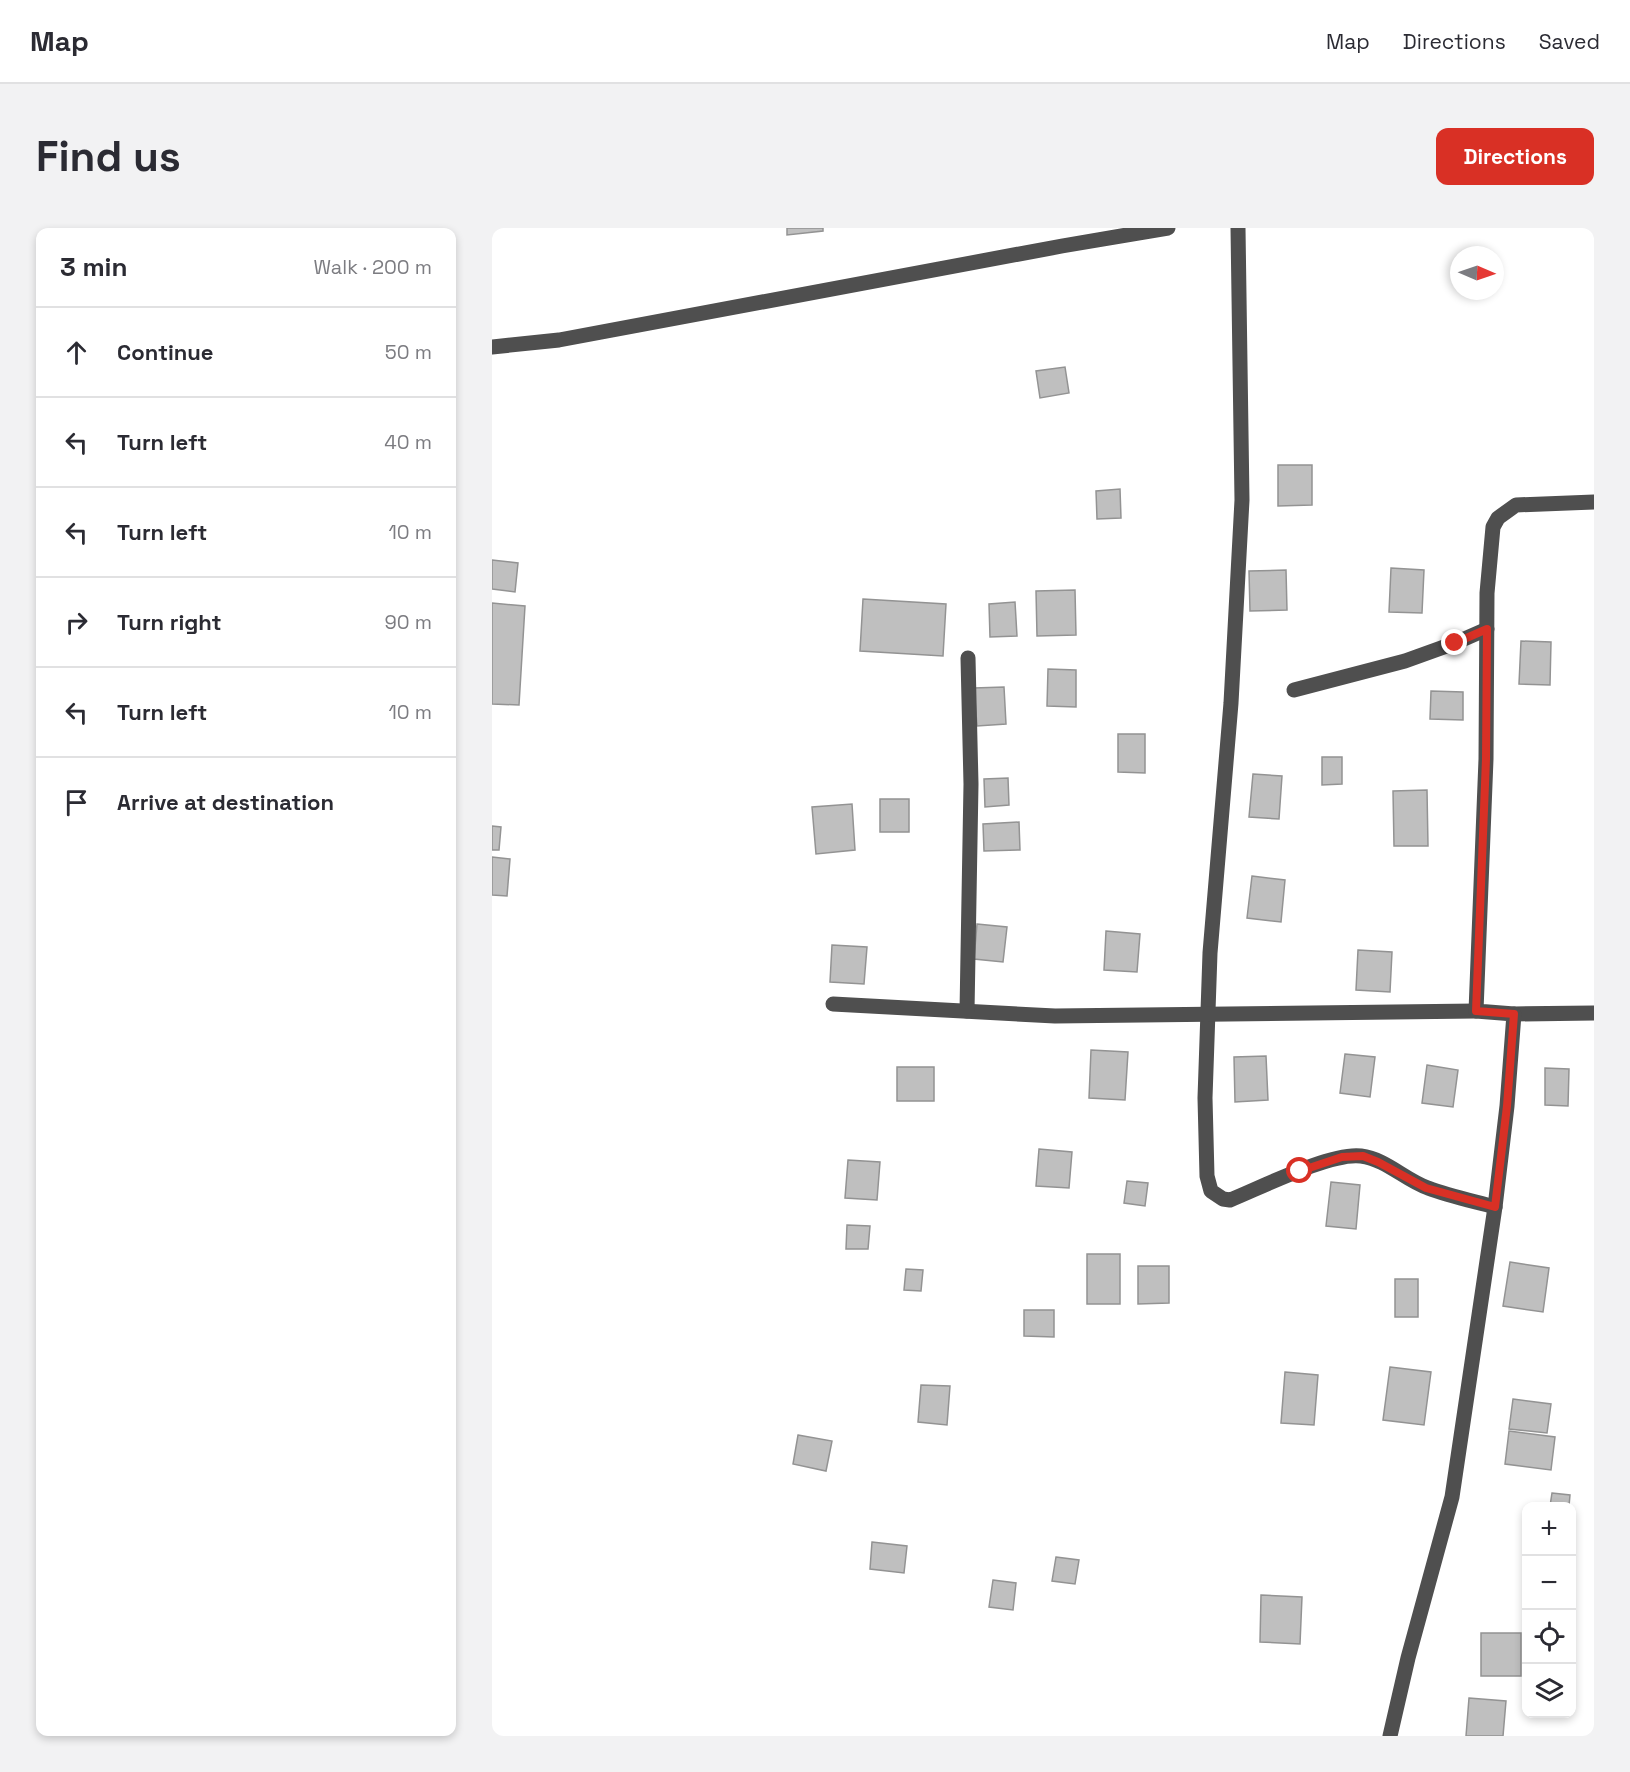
<!DOCTYPE html>
<html lang="en">
<head>
<meta charset="utf-8">
<style>
  body { margin:0; font-family:"Space Grotesk",sans-serif; background:#f2f2f3; color:#2b2b33 }
  .controls { position:absolute; right:18px; bottom:18px; display:grid; overflow:hidden; border-radius:12px; box-shadow:0 3px 9px #0003 }
  .controls button { width:54px; height:54px; display:grid; place-items:center; padding:0; border:0; border-bottom:2px solid #e1e1e2; background:#fff; color:#2b2b33; font:30px sans-serif }
  .compass { position:absolute; left:958px; top:18px; width:54px; height:54px; border-radius:50%; background:#fff; box-shadow:0 3px 9px #0003; rotate:92deg }
  .stop { position:absolute; width:18px; height:18px; margin:-14px; border:4px solid #d93025; border-radius:50%; background:#fff }
  .stop.end { background:#d93025; border-color:#fff; box-shadow:0 2px 6px #0008 }
  .list { margin:0; padding:0; list-style:none }
  h2 { display:flex; justify-content:space-between; align-items:center; height:78px; margin:0; padding:0 24px; font-size:26px }
  h2 small { font-size:20px; font-weight:400; color:#7c7c81 }
  .list li { display:grid; grid-template-columns:39px 1fr auto; gap:18px; align-items:center; box-sizing:border-box; height:90px; padding:0 24px; border-top:2px solid #e1e1e2 }
  .list b { display:block; font-size:22px; white-space:nowrap }
  .list em { font-size:20px; font-style:normal; color:#7c7c81 }
  .icon { flex:none; width:33px; height:33px; fill:none; stroke:currentColor; stroke-width:2; stroke-linecap:round; stroke-linejoin:round }
  .map { position:relative; flex:none; width:1102px; height:1508px; overflow:hidden; border-radius:12px }
  header { display:flex; align-items:center; gap:36px; box-sizing:border-box; height:84px; padding:0 30px; background:#fff; border-bottom:2px solid #e1e1e2 }
  header strong { font-size:28px }
  nav { display:flex; gap:33px; margin-inline-start:auto; font-size:21px }
  .intro { display:flex; align-items:center; justify-content:space-between; box-sizing:border-box; height:144px; padding:0 36px }
  h1 { margin:0; font-size:42px }
  .button { padding:15px 27px; border-radius:12px; background:#d93025; color:#fff; font-size:21px; font-weight:700 }
  main { display:flex; gap:36px; padding:0 36px }
  aside { flex:1; background:#fff; border-radius:12px; box-shadow:0 3px 9px #0003 }
  .map>svg:first-child { display:block }
  .building { fill:#bfbfbf; stroke:#939393; stroke-width:1.5 }
  .lines { fill:none; stroke-linecap:round; stroke-linejoin:round }
  .minor { stroke:#4f4f4f; stroke-width:15 }
  .route { stroke:#d93025; stroke-width:8 }
</style>
</head>
<body>
<header>
<strong>Map</strong>
<nav><a>Map</a><a>Directions</a><a>Saved</a></nav>
</header>
<div class="intro"><h1>Find us</h1><a class="button">Directions</a></div>
<main>
<aside>
<h2>3 min<small>Walk · 200 m</small></h2>
<ul class="list">
<li><svg class="icon" aria-label="ahead" viewBox="0 0 24 24"><path d="M12 20V5M6 11l6-6 6 6"/></svg><div><b>Continue</b></div><em>50 m</em></li>
<li><svg class="icon" aria-label="left" viewBox="0 0 24 24"><path d="M17 20v-9H6M10 6l-5 5 5 5"/></svg><div><b>Turn left</b></div><em>40 m</em></li>
<li><svg class="icon" aria-label="left" viewBox="0 0 24 24"><path d="M17 20v-9H6M10 6l-5 5 5 5"/></svg><div><b>Turn left</b></div><em>10 m</em></li>
<li><svg class="icon" aria-label="right" viewBox="0 0 24 24"><path d="M7 20v-9h11M14 6l5 5-5 5"/></svg><div><b>Turn right</b></div><em>90 m</em></li>
<li><svg class="icon" aria-label="left" viewBox="0 0 24 24"><path d="M17 20v-9H6M10 6l-5 5 5 5"/></svg><div><b>Turn left</b></div><em>10 m</em></li>
<li><svg class="icon" aria-label="arrive" viewBox="0 0 24 24"><path d="M6 21V4h12l-3 4 3 4H6"/></svg><div><b>Arrive at destination</b></div></li>
</ul>
</aside>
<div class="map">
<svg width="1102" height="1508" viewBox="0 0 1102 1508">
  <rect width="100%" height="100%" fill="#fff"/>
  <g class="building">
    <polygon points="295,0 331,0 331,3 295,7"/>
    <polygon points="573,139 577,165 548,170 544,143"/>
    <polygon points="786,237 820,237 820,277 786,278"/>
    <polygon points="628,261 629,290 605,291 604,263"/>
    <polygon points="0,332 26,335 23,364 0,361"/>
    <polygon points="899,340 932,342 930,385 897,384"/>
    <polygon points="794,342 795,382 758,383 757,343"/>
    <polygon points="583,362 584,407 545,408 544,363"/>
    <polygon points="371,371 454,376 451,428 368,423"/>
    <polygon points="523,374 525,408 498,409 497,376"/>
    <polygon points="0,375 33,378 27,477 0,476"/>
    <polygon points="1029,413 1059,414 1058,457 1027,456"/>
    <polygon points="556,441 584,442 584,479 555,478"/>
    <polygon points="512,459 514,496 485,498 482,460"/>
    <polygon points="939,463 971,464 971,492 938,491"/>
    <polygon points="626,506 653,506 653,545 626,544"/>
    <polygon points="830,529 850,529 850,556 830,557"/>
    <polygon points="761,546 790,548 787,591 757,589"/>
    <polygon points="516,550 517,577 493,579 492,551"/>
    <polygon points="935,562 936,618 902,618 901,563"/>
    <rect x="388" y="571" width="29" height="33"/>
    <polygon points="360,576 363,622 324,626 320,579"/>
    <polygon points="527,594 528,622 492,623 491,596"/>
    <polygon points="0,598 9,599 7,622 0,622"/>
    <polygon points="0,629 18,631 15,668 0,667"/>
    <polygon points="760,648 793,652 789,694 755,690"/>
    <polygon points="485,696 515,699 511,734 482,731"/>
    <polygon points="614,703 648,706 645,744 612,742"/>
    <polygon points="340,717 375,719 372,756 338,754"/>
    <polygon points="866,722 900,724 898,764 864,762"/>
    <polygon points="599,822 636,824 633,872 597,870"/>
    <polygon points="853,826 883,829 878,869 848,865"/>
    <polygon points="774,828 776,872 743,874 742,829"/>
    <polygon points="935,837 966,842 961,879 930,875"/>
    <rect x="405" y="839" width="37" height="34"/>
    <polygon points="1053,840 1077,841 1076,878 1053,877"/>
    <polygon points="547,921 580,924 577,960 544,958"/>
    <polygon points="356,932 388,934 385,972 353,970"/>
    <polygon points="635,953 656,955 653,978 632,975"/>
    <polygon points="839,954 868,957 864,1001 834,998"/>
    <polygon points="355,997 378,998 376,1021 354,1021"/>
    <rect x="595" y="1026" width="33" height="50"/>
    <polygon points="1018,1034 1057,1040 1051,1084 1011,1078"/>
    <polygon points="646,1038 677,1038 677,1075 646,1076"/>
    <polygon points="414,1041 431,1042 429,1063 412,1062"/>
    <rect x="903" y="1051" width="23" height="38"/>
    <polygon points="532,1082 562,1082 562,1109 532,1108"/>
    <polygon points="898,1139 939,1144 932,1197 891,1192"/>
    <polygon points="793,1144 826,1147 822,1197 789,1195"/>
    <polygon points="429,1157 458,1158 455,1197 426,1194"/>
    <polygon points="1021,1171 1059,1176 1055,1205 1017,1201"/>
    <polygon points="1017,1203 1063,1209 1059,1242 1013,1236"/>
    <polygon points="306,1207 340,1213 334,1243 301,1236"/>
    <polygon points="1060,1265 1078,1267 1077,1278 1058,1278"/>
    <polygon points="380,1314 415,1318 412,1345 378,1341"/>
    <polygon points="564,1329 587,1332 583,1356 560,1353"/>
    <polygon points="501,1352 524,1355 521,1382 497,1379"/>
    <polygon points="769,1367 810,1369 808,1416 768,1414"/>
    <rect x="989" y="1405" width="40" height="43"/>
    <polygon points="977,1470 1014,1473 1011,1508 974,1508"/>
  </g>
  <g class="lines">
    <g class="minor">
      <path d="M746,0L750,272L739,475L718,725L713,870L715,948L719,963L731,971L738,972C768,960 839,924 869,928C894,931 913,952 936,960C957,968 981,973 1003,979"/>
      <polyline points="0,119 67,112 570,18 676,0"/>
      <polyline points="802,462 913,433 963,415 995,401"/>
      <polyline points="341,776 563,788 984,783"/>
      <polyline points="475,783 479,556 476,430"/>
      <polyline points="1022,786 1102,785"/>
      <polyline points="898,1508 916,1430 960,1269 1003,979 1015,878 1022,786 984,783 994,531 995,365 1001,299 1006,290 1024,277 1102,274"/>
    </g>
  </g>
  <g class="lines">
    <polyline class="route" points="808,943 850,929 871,928 886,934 934,960 1003,979 1015,878 1022,786 984,783 994,531 995,401 963,415"/>
  </g>
</svg>
<div class="controls">
<button>+</button>
<button>−</button>
<button><svg class="icon" aria-label="locate" viewBox="0 0 24 24"><circle cx="12" cy="12" r="6"/><path d="M12 2v4M12 18v4M2 12h4M18 12h4"/></svg></button>
<button><svg class="icon" aria-label="layers" viewBox="0 0 24 24"><path d="M12 4l9 5-9 5-9-5zM3 14l9 5 9-5"/></svg></button>
</div>
<svg class="compass" viewBox="-18 -18 36 36"><path d="M0-13l5 13h-10z" fill="#e53935"/><path d="M0 13l5-13h-10z" fill="#7c7c81"/></svg>
<div class="stop" style="left:808px;top:943px"></div>
<div class="stop end" style="left:963px;top:415px"></div>
</div>
</main>
</body>
</html>
